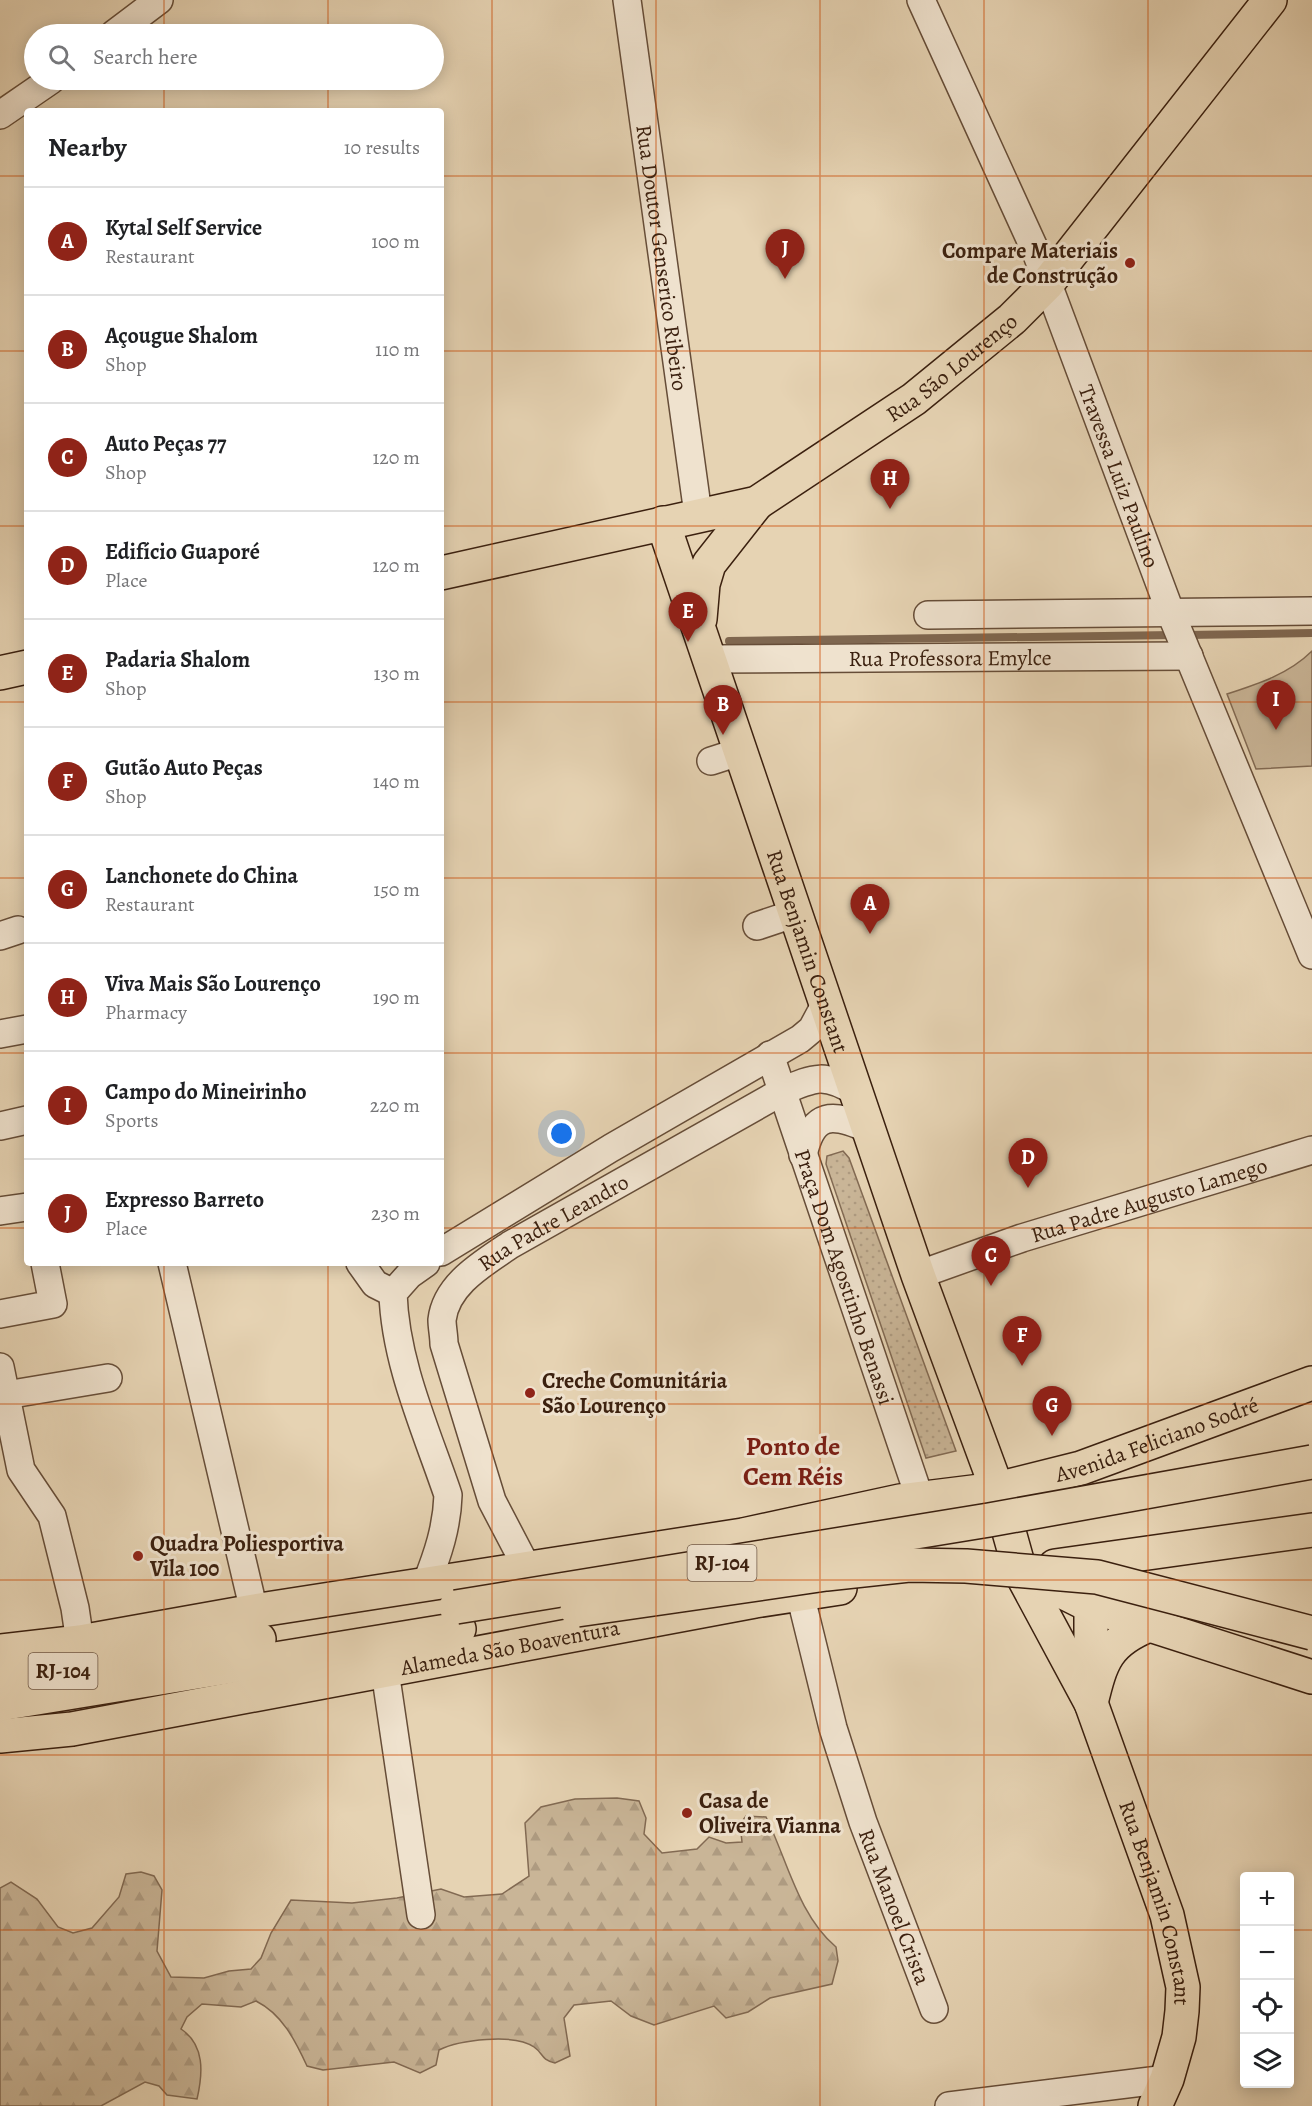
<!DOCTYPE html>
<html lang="en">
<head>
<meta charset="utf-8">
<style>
  body { margin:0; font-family:Alegreya,serif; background:#f2f2f2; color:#202124 }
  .controls { position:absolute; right:18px; bottom:18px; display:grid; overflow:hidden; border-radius:6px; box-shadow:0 3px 15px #0003 }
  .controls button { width:54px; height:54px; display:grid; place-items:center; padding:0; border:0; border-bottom:2px solid #e0e0e0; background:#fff; color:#202124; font:30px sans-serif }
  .you { position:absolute; left:562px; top:1134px; width:21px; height:21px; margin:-15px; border:4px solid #fff; border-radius:50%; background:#1a73e8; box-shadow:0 0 0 9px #1a73e833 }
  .badge { display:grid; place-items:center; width:39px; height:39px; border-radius:50%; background:#8f2418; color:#fff; font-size:20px; font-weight:700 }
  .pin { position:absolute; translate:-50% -50px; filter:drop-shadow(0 2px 3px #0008) }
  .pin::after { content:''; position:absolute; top:32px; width:21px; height:18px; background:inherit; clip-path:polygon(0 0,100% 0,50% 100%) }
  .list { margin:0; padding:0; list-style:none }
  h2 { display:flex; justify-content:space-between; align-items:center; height:78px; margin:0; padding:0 24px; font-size:26px }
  h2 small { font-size:20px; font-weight:400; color:#757577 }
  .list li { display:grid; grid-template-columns:39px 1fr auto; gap:18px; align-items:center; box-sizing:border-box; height:108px; padding:0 24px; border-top:2px solid #e0e0e0 }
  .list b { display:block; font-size:22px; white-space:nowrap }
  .list p { margin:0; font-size:20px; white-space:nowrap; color:#757577 }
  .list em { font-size:20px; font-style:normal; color:#757577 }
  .icon { flex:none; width:33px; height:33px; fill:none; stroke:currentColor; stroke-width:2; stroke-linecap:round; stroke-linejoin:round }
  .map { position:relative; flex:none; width:1312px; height:2106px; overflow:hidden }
  .search { position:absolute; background:#fff; box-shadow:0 3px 15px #0003; left:24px; top:24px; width:420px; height:66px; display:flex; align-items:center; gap:15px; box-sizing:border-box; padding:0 21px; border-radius:33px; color:#757577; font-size:22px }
  .panel { position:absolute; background:#fff; box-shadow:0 3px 15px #0003; left:24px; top:108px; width:420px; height:1158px; border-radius:6px }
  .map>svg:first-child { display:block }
  .green { fill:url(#green-dots); stroke:#826a53; stroke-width:1.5 }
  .forest { fill:url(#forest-firs); stroke:#826a53; stroke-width:1.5 }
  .pitch { fill:#c9b597; stroke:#826a53; stroke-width:1.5 }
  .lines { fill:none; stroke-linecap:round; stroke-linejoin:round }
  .stream { stroke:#7f6750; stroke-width:8 }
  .minor-casing { stroke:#664d38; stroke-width:30 }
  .major-casing { stroke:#3b200f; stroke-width:36 }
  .highway-casing { stroke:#3b200f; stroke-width:36 }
  .minor { stroke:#efe2ce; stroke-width:27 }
  .major { stroke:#e6d3b3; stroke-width:33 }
  .highway { stroke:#e6d3b3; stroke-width:33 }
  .highway-bridge-casing { stroke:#3b200f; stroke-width:36; stroke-linecap:butt }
  .highway-bridge { stroke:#e6d3b3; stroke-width:33 }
  .grid { fill:none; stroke:#ce500c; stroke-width:1.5; stroke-opacity:0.55 }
  .poi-dot { fill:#8f2418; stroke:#efe2ce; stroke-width:2 }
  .labels { text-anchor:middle; stroke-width:6; stroke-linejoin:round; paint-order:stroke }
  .shield { fill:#efe2ce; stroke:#715a48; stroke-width:1.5 }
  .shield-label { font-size:21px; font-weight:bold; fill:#3b200f }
  .poi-label { font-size:22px; font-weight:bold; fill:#3b200f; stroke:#efe2ce; text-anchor:start }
  .street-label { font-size:22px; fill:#3b200f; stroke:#efe2ce }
  .quarter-label { font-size:26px; font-weight:bold; fill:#7a1f14; stroke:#efe2ce }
</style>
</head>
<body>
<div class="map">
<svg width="1312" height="2106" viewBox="0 0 1312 2106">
  <defs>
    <pattern id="green-dots" width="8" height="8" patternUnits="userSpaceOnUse" patternTransform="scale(1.5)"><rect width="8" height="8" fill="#c9b597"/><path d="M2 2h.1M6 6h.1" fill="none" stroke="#ae9b81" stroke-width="1.8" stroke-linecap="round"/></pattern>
    <pattern id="forest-firs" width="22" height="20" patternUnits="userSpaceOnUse" patternTransform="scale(1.5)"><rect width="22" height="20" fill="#c9b597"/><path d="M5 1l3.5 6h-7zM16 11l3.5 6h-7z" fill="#ae9b81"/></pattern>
  </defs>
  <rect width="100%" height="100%" fill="#e6d3b3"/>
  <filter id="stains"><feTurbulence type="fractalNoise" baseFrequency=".00333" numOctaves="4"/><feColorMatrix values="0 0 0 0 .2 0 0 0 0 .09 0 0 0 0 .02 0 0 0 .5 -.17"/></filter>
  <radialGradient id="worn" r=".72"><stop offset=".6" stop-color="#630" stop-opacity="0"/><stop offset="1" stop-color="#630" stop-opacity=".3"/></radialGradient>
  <polygon class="green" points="843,1151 849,1158 956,1451 926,1458 826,1164 827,1156"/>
  <path class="forest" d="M617,1798L639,1801L646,1818L644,1834L662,1853L697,1849L709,1837L726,1843L742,1842L740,1824L746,1816L766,1817C787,1859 798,1915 836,1947L838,1961L832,1984L770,1998L748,2012L726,2018L714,2006L654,2025L631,2016L611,2001L574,2005L564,2018L570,2056L555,2063C540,2059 544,2054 534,2047C514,2033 459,2040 439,2050L436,2065L420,2073L394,2062L323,2070L307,2066C295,2040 282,2014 256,2001L241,2007L202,2004L187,2017L181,2029C205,2045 203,2073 197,2099L167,2095L159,2086L145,2082L101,2106H0V1888L11,1882L37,1899L58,1927L73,1933L92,1928L119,1897L126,1874L141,1872L154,1876L162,1890L157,1951L171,1977L204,1978L229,1971L251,1969L261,1958L271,1933L291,1900L352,1903L397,1898L441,1889L464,1897L502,1894L529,1876L525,1823L541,1807L575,1799Z"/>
  <path class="pitch" d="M1312,651V766L1256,769L1227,694C1258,684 1289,674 1312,651Z"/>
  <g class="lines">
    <g class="stream">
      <polyline points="1186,635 1312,633"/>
      <polyline points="729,641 1174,635"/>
    </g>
    <defs>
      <g id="minor">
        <path id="s1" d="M627,0L698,514"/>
        <path id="s2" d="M921,0L1036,252L1170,611L1312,955"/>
        <polyline points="114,34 159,0"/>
        <polyline points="0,115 51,80"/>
        <polyline points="928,615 1312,611"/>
        <path id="s3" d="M710,659L1189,656"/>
        <polyline points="711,761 742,751"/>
        <polyline points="757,926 796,913"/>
        <polyline points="0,936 18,930"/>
        <polyline points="0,1034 27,1029"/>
        <path id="s4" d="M770,1055L920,1499"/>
        <polyline points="0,1126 27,1120"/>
        <path d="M803,1155C813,1111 832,1113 869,1129"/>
        <polyline points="0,1211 27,1207"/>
        <polyline points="441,1252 611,1148 800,1039 812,1029 826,1003"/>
        <polyline points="172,1263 254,1611"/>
        <polyline points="360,1263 375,1284 393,1293"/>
        <path d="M426,1263L409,1275L393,1293C395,1362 426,1430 448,1495C447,1527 438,1554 426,1584"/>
        <path id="s5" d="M918,1275L1022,1238L1312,1150"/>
        <polyline points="0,1314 53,1304 45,1263"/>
        <polyline points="0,1367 21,1470 52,1516 75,1608 80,1642"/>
        <polyline points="6,1395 108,1378"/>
        <path id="s6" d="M527,1568L492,1501L444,1344C444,1336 442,1327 442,1320C446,1284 484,1263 510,1245L783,1091C815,1077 825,1073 856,1092"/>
        <path id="s7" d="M800,1594L833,1728L863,1822L934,2009"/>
        <polyline points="385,1671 421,1915"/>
        <polyline points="949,2106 1167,2079"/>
      </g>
      <g id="major">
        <path id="s8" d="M663,523L918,1275L997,1489L1020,1571L1091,1703L1167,1915L1183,1987L1182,2011L1179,2037L1167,2079L1155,2106"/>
        <path id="s9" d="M441,573L757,503L914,399L1012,319L1047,284L1270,0"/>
        <polyline points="700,619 703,584 709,564 757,503"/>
        <polyline points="0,673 27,667"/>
        <polyline points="1055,1566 1312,1530"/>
        <path id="s10" d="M0,1651L80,1642L254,1611L743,1535L900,1501L997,1489L1081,1468L1312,1383"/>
        <polyline points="1091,1695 1091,1606 1098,1580"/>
        <path id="s11" d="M0,1736L72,1729L755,1601L840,1588"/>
      </g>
      <g id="highway">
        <polyline points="1021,1571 1091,1606 1312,1677"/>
        <path d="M0,1673C83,1676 177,1652 259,1639"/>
        <path d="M1091,1703C1101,1661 1107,1642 1149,1625"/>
        <polyline points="0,1704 459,1629"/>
      </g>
    </defs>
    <use href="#minor" class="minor-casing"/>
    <use href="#major" class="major-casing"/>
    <use href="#highway" class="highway-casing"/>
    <use href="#minor" class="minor"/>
    <use href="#major" class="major"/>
    <use href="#highway" class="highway"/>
    <defs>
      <g id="highway-bridge">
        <polyline points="456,1607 989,1520 1312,1462"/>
        <polyline points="577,1610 826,1574 909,1565 966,1566 1097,1577 1312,1633"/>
      </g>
    </defs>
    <use href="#highway-bridge" class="highway-bridge-casing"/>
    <use href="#highway-bridge" class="highway-bridge"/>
  </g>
  <path class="grid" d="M164,0V34M328,0V34M492,0V2106M656,0V2106M820,0V2106M984,0V2106M1148,0V2106M164,80V111M328,80V111M0,176H27M441,176H1312M0,351H27M441,351H1312M0,526H27M441,526H1312M0,702H27M441,702H1312M0,878H27M441,878H1312M0,1053H27M441,1053H1312M0,1228H27M441,1228H1312M164,1263V2106M328,1263V2106M0,1404H1312M0,1580H1312M0,1755H1312M0,1930H1244M1290,1930H1312"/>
  <g class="poi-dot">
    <circle cx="1130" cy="263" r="6"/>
    <circle cx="530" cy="1393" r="6"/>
    <circle cx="138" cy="1556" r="6"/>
    <circle cx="687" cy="1813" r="6"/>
  </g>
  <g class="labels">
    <g class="shield">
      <rect x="687.5" y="1545" width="69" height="36" rx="4.5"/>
      <rect x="28.5" y="1653" width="69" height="36" rx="4.5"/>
    </g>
    <g class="shield-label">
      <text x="722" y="1570">RJ-104</text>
      <text x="63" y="1678">RJ-104</text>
    </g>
    <g class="poi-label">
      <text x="1118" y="258" text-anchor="end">Compare Materiais<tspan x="1118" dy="25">de Construção</tspan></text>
      <text x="542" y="1388">Creche Comunitária<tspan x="542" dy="25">São Lourenço</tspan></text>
      <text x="150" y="1551">Quadra Poliesportiva<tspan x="150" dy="25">Vila 100</tspan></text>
      <text x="699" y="1808">Casa de<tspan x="699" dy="25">Oliveira Vianna</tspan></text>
    </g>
    <g class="street-label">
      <text dy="8" stroke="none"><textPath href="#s1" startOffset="260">Rua Doutor Genserico Ribeiro</textPath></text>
      <text dy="8" stroke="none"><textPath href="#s9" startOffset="561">Rua São Lourenço</textPath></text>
      <text dy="8" stroke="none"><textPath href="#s2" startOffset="516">Travessa Luiz Paulino</textPath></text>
      <text dy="8" stroke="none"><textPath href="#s3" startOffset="240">Rua Professora Emylce</textPath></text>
      <text dy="8" stroke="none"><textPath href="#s8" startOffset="452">Rua Benjamin Constant</textPath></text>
      <text dy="8" stroke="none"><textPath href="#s5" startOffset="243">Rua Padre Augusto Lamego</textPath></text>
      <text dy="8" stroke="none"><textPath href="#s6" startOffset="417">Rua Padre Leandro</textPath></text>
      <text dy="8" stroke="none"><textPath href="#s4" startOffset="234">Praça Dom Agostinho Benassi</textPath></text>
      <text dy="8" stroke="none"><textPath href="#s10" startOffset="1178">Avenida Feliciano Sodré</textPath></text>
      <text dy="8" stroke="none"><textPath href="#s11" startOffset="518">Alameda São Boaventura</textPath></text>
      <text dy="8" stroke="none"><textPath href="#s8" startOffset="1468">Rua Benjamin Constant</textPath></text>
      <text dy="8" stroke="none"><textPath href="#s7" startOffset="327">Rua Manoel Crista</textPath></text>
    </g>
    <g class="quarter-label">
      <text x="793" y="1455">Ponto de<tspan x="793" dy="30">Cem Réis</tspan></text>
    </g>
  </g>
  <rect width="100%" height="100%" filter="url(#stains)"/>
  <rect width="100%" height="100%" fill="url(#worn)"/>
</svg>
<div class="controls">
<button>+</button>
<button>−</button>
<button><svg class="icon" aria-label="locate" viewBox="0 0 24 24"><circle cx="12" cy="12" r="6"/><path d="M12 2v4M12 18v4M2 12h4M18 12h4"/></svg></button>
<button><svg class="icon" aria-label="layers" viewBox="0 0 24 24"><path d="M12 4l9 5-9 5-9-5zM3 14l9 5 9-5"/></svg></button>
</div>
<div class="you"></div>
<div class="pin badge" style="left:870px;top:934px">A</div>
<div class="pin badge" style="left:723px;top:735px">B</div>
<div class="pin badge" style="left:991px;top:1286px">C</div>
<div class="pin badge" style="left:1028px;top:1188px">D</div>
<div class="pin badge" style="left:688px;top:642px">E</div>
<div class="pin badge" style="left:1022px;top:1366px">F</div>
<div class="pin badge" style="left:1052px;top:1436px">G</div>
<div class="pin badge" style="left:890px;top:509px">H</div>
<div class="pin badge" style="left:1276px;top:730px">I</div>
<div class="pin badge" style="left:785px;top:279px">J</div>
<div class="search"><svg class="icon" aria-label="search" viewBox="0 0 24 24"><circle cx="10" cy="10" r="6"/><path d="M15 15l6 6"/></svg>Search here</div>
<section class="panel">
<h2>Nearby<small>10 results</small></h2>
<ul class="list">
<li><span class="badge">A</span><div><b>Kytal Self Service</b><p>Restaurant</p></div><em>100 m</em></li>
<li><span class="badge">B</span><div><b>Açougue Shalom</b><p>Shop</p></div><em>110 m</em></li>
<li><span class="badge">C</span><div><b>Auto Peças 77</b><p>Shop</p></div><em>120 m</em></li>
<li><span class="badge">D</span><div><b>Edifício Guaporé</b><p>Place</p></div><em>120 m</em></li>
<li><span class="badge">E</span><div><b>Padaria Shalom</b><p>Shop</p></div><em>130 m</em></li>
<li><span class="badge">F</span><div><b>Gutão Auto Peças</b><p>Shop</p></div><em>140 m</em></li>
<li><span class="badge">G</span><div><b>Lanchonete do China</b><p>Restaurant</p></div><em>150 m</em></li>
<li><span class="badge">H</span><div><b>Viva Mais São Lourenço</b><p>Pharmacy</p></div><em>190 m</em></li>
<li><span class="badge">I</span><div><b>Campo do Mineirinho</b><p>Sports</p></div><em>220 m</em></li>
<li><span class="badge">J</span><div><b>Expresso Barreto</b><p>Place</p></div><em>230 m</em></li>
</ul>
</section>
</div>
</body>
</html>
